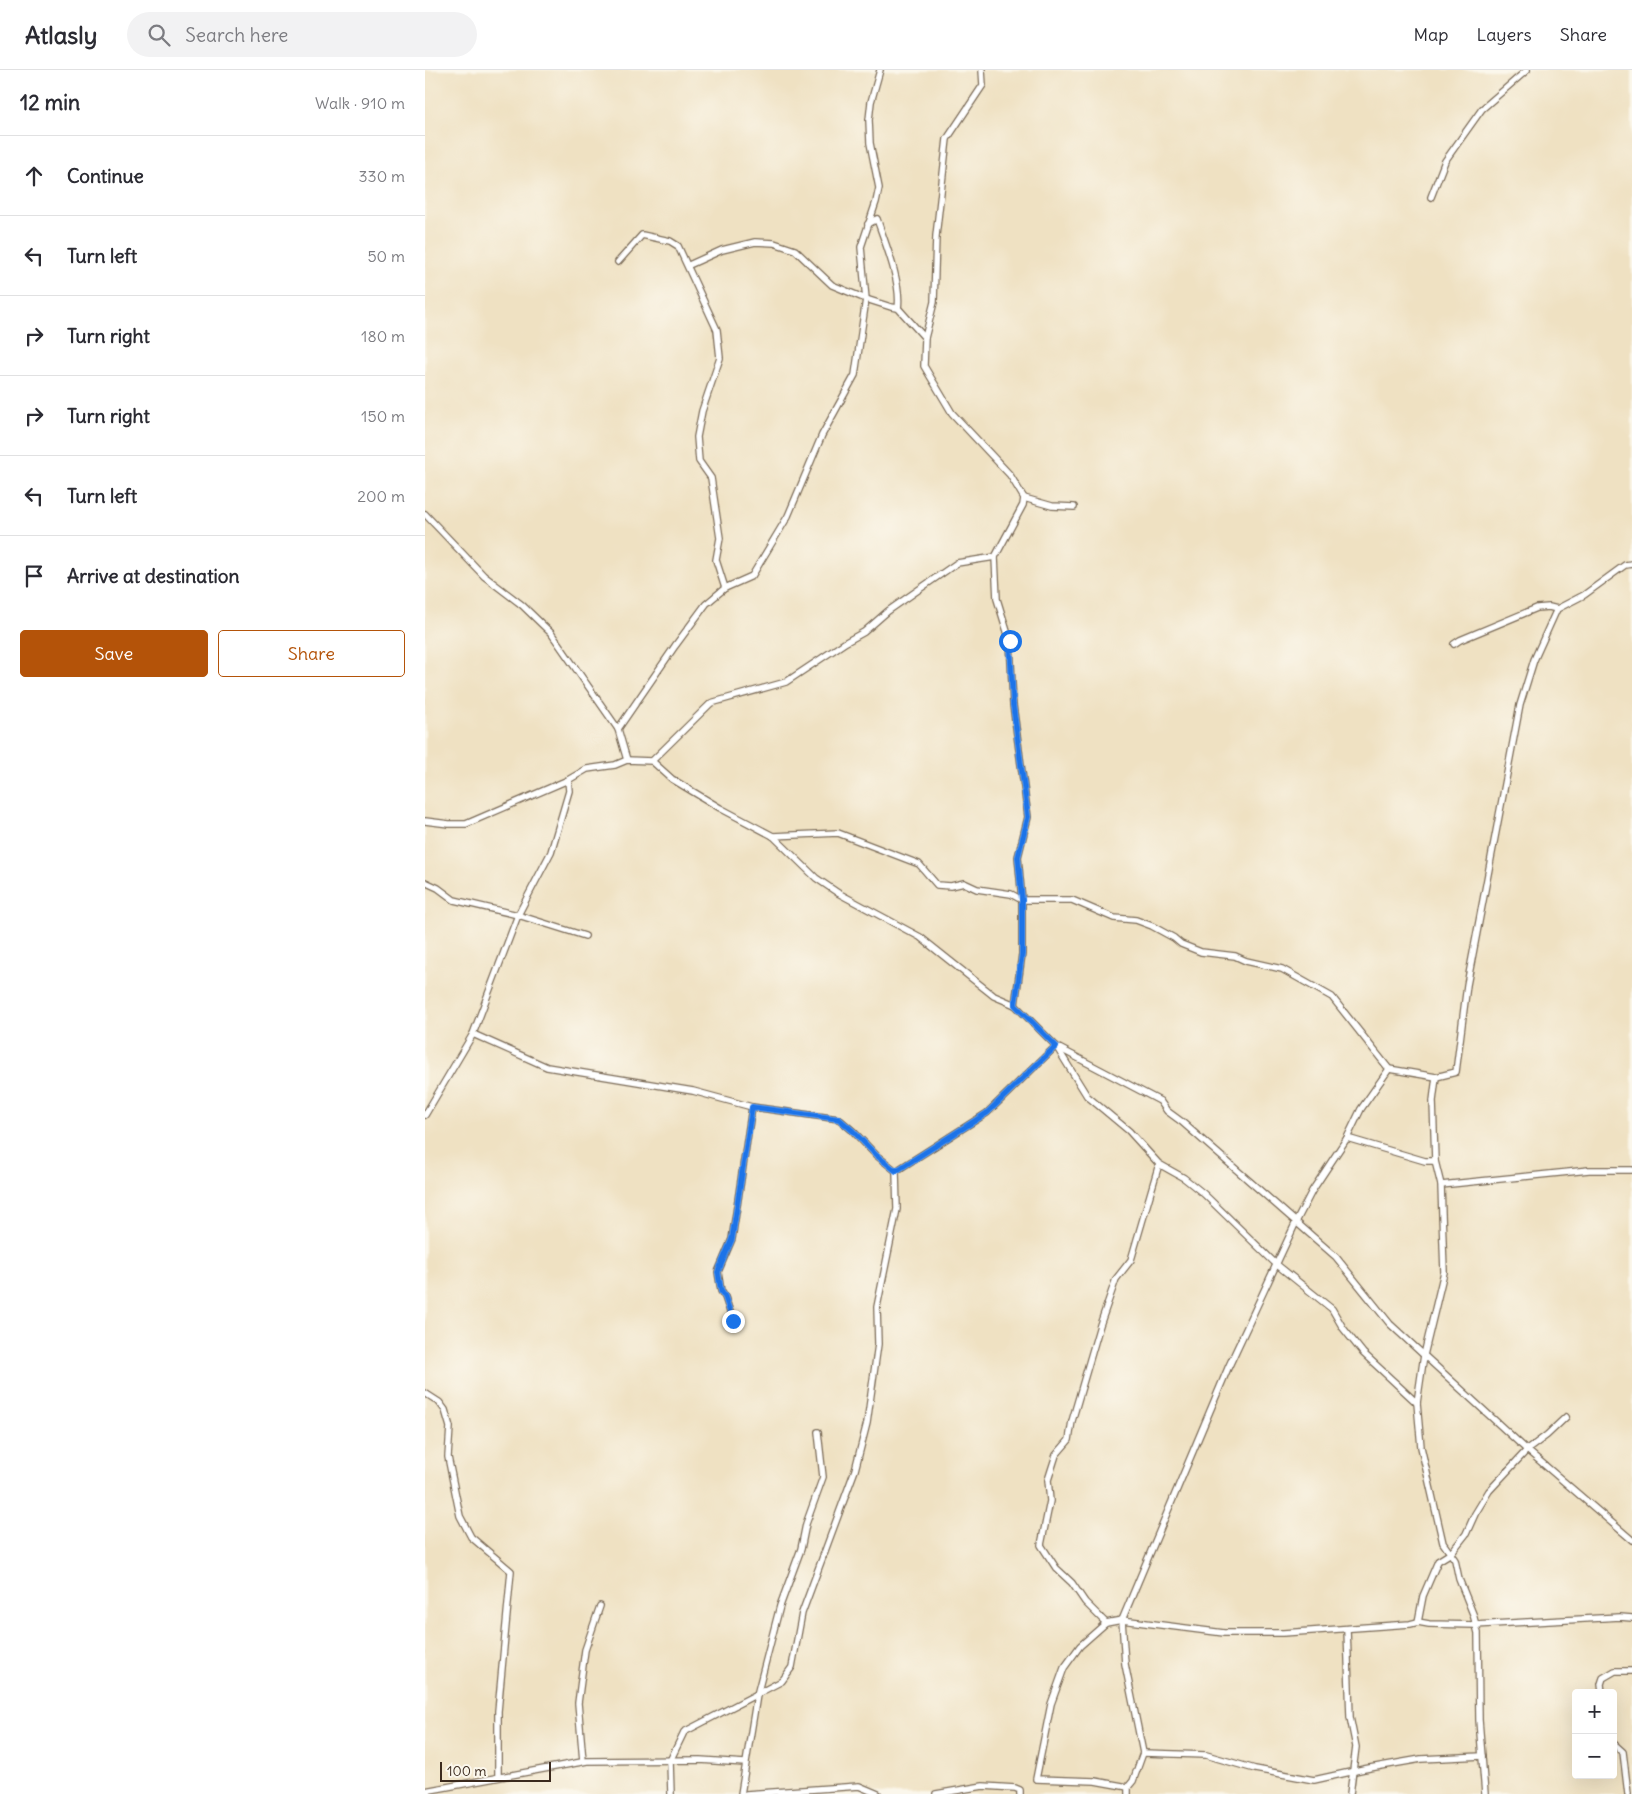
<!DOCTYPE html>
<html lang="en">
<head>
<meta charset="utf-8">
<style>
  body { margin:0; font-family:Delius,sans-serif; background:#f2f2f3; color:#2b2b33 }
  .controls { position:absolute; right:15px; bottom:15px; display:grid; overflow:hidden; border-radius:5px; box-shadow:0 5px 20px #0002 }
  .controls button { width:45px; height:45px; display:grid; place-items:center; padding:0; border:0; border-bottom:1px solid #e1e1e2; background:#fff; color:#2b2b33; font:25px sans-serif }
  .scale { position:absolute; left:15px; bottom:12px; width:111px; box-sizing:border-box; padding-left:5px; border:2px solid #3b2a1e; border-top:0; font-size:14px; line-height:18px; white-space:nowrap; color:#3b2a1e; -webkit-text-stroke:4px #fbf7ec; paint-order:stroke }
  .stop { position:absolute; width:15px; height:15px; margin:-11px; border:4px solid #1a73e8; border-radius:50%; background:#fff }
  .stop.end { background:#1a73e8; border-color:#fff; box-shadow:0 1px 5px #0008 }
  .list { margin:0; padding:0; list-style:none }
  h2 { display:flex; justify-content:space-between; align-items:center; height:65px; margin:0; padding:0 20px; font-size:21px }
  h2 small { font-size:16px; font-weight:400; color:#7c7c81 }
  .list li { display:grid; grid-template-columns:32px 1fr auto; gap:15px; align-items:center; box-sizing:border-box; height:80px; padding:0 20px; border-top:1px solid #e1e1e2 }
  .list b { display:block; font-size:19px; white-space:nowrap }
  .list em { font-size:16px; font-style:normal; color:#7c7c81 }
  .actions { display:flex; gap:10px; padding:15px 20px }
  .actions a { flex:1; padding:11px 0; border:1px solid #b45309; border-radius:5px; text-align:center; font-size:18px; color:#b45309 }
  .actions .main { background:#b45309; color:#fff }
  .icon { flex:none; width:28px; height:28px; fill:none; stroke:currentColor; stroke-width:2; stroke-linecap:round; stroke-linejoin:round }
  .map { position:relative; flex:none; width:1207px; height:1724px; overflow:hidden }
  header { display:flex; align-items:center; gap:30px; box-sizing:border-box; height:70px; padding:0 25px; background:#fff; border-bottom:1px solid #e1e1e2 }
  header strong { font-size:24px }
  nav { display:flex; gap:28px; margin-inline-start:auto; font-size:18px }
  .search { width:350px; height:45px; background:#f2f2f3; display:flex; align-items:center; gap:12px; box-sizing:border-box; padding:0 18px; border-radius:28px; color:#7c7c81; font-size:19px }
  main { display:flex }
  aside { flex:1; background:#fff }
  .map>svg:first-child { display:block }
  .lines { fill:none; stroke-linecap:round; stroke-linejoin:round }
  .minor-casing { stroke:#7a6a57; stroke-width:8 }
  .minor { stroke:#fff; stroke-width:5.5 }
  .route { stroke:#1a73e8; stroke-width:6 }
</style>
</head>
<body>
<header>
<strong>Atlasly</strong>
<div class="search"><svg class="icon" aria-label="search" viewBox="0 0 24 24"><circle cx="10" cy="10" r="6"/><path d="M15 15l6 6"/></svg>Search here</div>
<nav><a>Map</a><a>Layers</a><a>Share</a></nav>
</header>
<main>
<aside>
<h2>12 min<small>Walk · 910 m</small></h2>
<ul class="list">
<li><svg class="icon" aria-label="ahead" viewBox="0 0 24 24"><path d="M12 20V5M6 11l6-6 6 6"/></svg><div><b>Continue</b></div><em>330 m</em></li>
<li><svg class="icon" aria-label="left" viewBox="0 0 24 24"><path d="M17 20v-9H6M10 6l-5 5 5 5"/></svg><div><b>Turn left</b></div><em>50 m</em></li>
<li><svg class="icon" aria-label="right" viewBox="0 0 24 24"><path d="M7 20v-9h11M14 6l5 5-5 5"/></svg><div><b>Turn right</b></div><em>180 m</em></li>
<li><svg class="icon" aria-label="right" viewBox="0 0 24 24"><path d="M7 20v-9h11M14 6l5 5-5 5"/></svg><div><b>Turn right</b></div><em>150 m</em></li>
<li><svg class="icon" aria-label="left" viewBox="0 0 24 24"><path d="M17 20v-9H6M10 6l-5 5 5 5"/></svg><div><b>Turn left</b></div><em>200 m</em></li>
<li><svg class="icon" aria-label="arrive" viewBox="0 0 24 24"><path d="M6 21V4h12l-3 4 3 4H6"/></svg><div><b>Arrive at destination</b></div></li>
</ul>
<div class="actions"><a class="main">Save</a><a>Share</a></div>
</aside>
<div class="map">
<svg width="1207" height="1724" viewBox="0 0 1207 1724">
  <rect width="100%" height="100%" fill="#fbf7ec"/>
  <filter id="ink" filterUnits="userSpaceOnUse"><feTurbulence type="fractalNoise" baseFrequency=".02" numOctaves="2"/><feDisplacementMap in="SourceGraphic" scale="10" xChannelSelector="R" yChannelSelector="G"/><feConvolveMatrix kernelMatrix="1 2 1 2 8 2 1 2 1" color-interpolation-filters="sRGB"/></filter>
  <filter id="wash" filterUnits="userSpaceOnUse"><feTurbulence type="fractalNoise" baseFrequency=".0096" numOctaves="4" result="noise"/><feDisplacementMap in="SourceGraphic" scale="20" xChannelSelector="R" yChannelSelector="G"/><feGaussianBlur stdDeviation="1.12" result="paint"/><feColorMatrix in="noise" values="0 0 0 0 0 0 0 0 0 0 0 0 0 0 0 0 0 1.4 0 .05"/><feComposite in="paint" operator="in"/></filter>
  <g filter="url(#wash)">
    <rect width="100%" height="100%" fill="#efe1c2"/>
  </g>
  <g filter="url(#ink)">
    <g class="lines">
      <defs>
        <g id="minor">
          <polyline points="1006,127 1020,91 1057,39 1102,0"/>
          <path d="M443,154L452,149C460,172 477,214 473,238"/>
          <polyline points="193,192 217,165 245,171 253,176 292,260 295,288 277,341 272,367 274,391 286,408 295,468 291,490 300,518"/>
          <polyline points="264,195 297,180 330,172 349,173 370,180 407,215 441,229 466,237 473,238 500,268 499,296 527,343 585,405 599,428 598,435 570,487 572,529 585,571 588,635 603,747 593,787 597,830 597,884 590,935"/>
          <polyline points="500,268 509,232 511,166 522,69 558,15 557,0"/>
          <polyline points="599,428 627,436 649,437"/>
          <polyline points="0,444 59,506 97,535 126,563 193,659 202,690"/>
          <polyline points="1029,574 1035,570 1112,538 1124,537 1132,539"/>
          <polyline points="193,659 250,576 281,534 300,518 327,506 363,446 397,365 430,305 441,229 436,177 451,132 454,118 445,73 444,50 446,32 455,0"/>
          <polyline points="227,691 286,633 361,612 421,572 439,562 463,541 532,493 570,487"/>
          <polyline points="0,751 24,754 41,754 143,710 162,699 190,695 202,690 227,691 247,709 295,738 348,766 391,808 413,823 495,867 569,926 590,935 631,976 662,1026 704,1061 734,1094 759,1108 779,1124 851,1194 907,1239 918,1258 938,1283 992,1333"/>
          <polyline points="348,766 413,763 494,794 512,815 526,816 539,813 552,819 586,824 597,830 647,830 689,848 711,850 727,856 749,868 756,874 776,882 810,886 821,891 857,899 907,927 964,999 1011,1007 1031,1002 1042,915 1095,635 1109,590 1132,539 1159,525 1200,495 1207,494"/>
          <polyline points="0,812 13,818 29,830 93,845 160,866"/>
          <polyline points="48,964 122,997 268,1021 327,1037 414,1049 428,1061 451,1085 471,1101"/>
          <polyline points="632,977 735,1031 742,1041 757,1052 911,1187 965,1254 1102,1380 1207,1470"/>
          <polyline points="1011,1007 1008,1031 1010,1091 1016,1115 1019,1202 999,1285 992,1333 996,1377 1018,1473 1030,1490 1034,1509 1048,1544 1053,1563 1054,1650 1060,1724"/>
          <polyline points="0,1045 48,964 93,845 126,782 144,721 143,710"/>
          <polyline points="922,1068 1000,1091 1010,1091"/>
          <polyline points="471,1101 562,1043 631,976"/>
          <polyline points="1016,1115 1164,1100 1207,1100"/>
          <polyline points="308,1251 300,1227 296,1221 293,1202 307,1169 327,1037"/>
          <polyline points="0,1323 14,1332 20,1340 25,1357 23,1387 35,1446 46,1467 86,1501 73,1641 73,1707"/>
          <polyline points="993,1552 998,1526 1013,1491 1026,1483 1041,1464 1050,1444 1064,1421 1102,1380 1122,1365 1141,1347"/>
          <polyline points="681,1553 660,1532 647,1513 631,1498 616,1475 625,1431 623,1410 631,1385 644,1370 647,1351 675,1255 691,1209 706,1190 734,1094"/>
          <polyline points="922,1559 925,1647 931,1677 925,1724"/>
          <polyline points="1177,1623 1176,1614 1178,1608 1190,1601 1207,1601"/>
          <polyline points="1188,1673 1198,1682 1203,1724"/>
          <polyline points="718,1683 781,1685 830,1699 889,1710 939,1699 996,1689 1057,1686"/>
          <polyline points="158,1691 153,1633 160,1580 175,1536"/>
          <polyline points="703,1717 670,1711 611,1709 626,1634 639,1598 655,1576 681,1553 697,1550 799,1563 858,1563 985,1554 993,1552 1004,1554 1050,1555 1195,1547 1207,1548"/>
          <polyline points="0,1721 162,1691 275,1690 320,1693"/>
          <polyline points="246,1724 245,1691 259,1662 357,1611 367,1597 377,1543 430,1400 442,1353 453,1274 452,1237 472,1139 471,1101"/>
          <polyline points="316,1724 332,1625 355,1536 376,1479 381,1454 398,1407 393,1362"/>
          <polyline points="321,1724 434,1716 453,1724"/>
          <polyline points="511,1724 558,1716 590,1718 595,1720 595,1724"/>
          <polyline points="703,1724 703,1717 708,1711 718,1683 700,1594 697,1550 803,1298 871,1152 887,1121 922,1068 936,1039 964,999"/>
        </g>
      </defs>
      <use href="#minor" class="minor-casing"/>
      <use href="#minor" class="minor"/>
    </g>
  </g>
  <g class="lines" filter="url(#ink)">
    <polyline class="route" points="308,1251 300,1227 296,1221 293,1202 307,1169 327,1037 414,1049 428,1061 451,1085 471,1101 562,1043 631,976 590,935 597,884 597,830 593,787 603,747 588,635 585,571"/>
  </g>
</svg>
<div class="controls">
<button>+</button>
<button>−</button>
</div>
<div class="scale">100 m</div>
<div class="stop" style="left:585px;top:571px"></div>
<div class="stop end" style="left:308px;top:1251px"></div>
</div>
</main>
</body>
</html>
